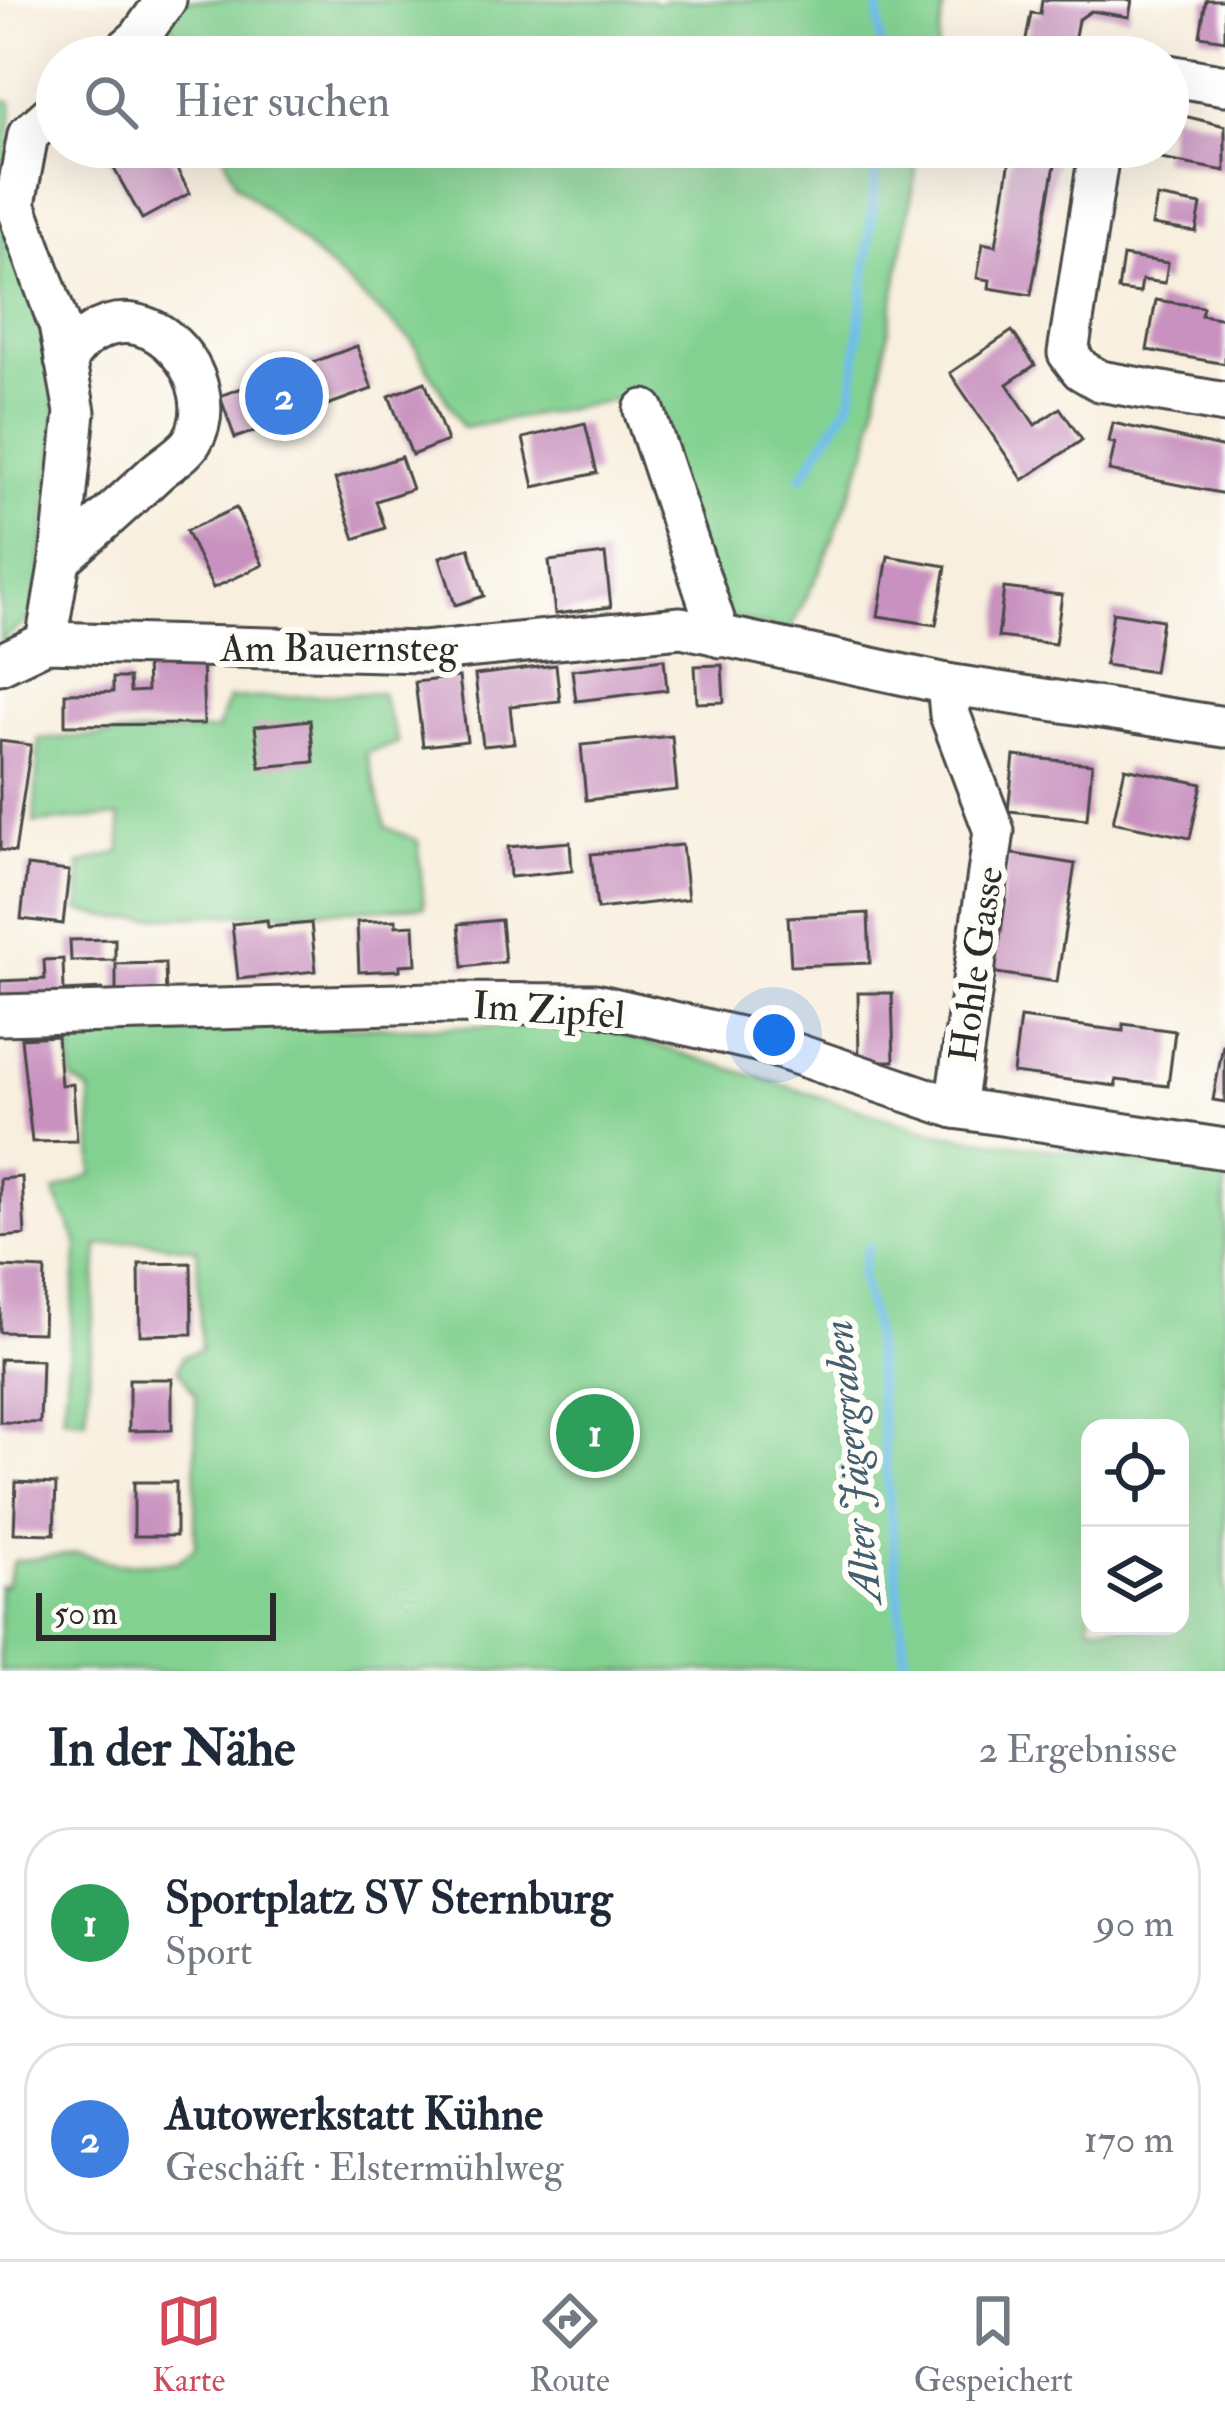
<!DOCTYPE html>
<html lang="de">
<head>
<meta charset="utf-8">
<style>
  body { margin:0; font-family:"IM FELL Double Pica",serif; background:#f6f6f7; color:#1f2937 }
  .controls { position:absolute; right:36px; bottom:36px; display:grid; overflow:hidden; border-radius:24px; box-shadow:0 12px 48px #0002 }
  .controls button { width:108px; height:108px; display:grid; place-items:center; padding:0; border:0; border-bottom:3px solid #e0e1e3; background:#fff; color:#1f2937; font:60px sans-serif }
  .scale { position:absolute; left:36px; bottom:30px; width:240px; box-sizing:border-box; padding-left:12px; border:6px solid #2b2b2b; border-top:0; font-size:33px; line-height:42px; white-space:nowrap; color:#2b2b2b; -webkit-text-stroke:9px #fdfcf7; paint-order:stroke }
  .you { position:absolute; left:774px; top:1035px; width:42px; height:42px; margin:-30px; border:9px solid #fff; border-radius:50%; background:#1a73e8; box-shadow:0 0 0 18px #1a73e833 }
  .badge { display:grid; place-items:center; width:78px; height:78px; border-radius:50%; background:#d1495b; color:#fff; font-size:39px; font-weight:700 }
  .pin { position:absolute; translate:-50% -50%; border:6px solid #fff; box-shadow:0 3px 12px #0006 }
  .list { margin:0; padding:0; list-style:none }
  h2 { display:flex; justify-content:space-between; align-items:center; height:156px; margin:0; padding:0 48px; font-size:51px }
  h2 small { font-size:39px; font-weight:400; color:#747a83 }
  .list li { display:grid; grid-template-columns:78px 1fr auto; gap:36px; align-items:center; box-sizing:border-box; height:192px; margin:0 24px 24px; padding:0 24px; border:3px solid #e0e1e3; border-radius:48px }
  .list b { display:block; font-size:45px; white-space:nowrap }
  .list p { margin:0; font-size:39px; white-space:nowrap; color:#747a83 }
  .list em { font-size:39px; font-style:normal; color:#747a83 }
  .icon { flex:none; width:66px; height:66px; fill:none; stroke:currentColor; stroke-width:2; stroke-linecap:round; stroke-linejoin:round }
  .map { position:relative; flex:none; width:1225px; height:1671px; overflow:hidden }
  .search { position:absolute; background:#fff; box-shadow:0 12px 48px #0002; left:36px; right:36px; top:36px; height:132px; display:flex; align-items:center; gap:30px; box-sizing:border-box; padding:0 42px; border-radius:66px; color:#747a83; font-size:45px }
  .sheet { height:588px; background:#fff }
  nav { display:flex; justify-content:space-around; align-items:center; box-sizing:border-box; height:168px; border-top:3px solid #e0e1e3; background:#fff; font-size:33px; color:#747a83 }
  nav a { display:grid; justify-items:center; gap:6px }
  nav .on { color:#d1495b }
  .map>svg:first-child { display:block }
  .green { fill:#83d191; stroke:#577e5e; stroke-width:3; fill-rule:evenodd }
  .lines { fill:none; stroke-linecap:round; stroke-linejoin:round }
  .stream { stroke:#6fbeea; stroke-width:9 }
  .building { fill:#c891bf }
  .minor-casing { stroke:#4a4846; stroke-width:45 }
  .minor { stroke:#fff; stroke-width:39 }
  .labels { text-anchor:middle; stroke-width:12; stroke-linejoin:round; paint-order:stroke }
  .street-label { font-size:39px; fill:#2b2b2b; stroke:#fdfcf7 }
  .water-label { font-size:42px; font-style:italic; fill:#435e6e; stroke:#fdfcf7 }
</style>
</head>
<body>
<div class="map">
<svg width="1225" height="1671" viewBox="0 0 1225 1671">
  <rect width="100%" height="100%" fill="#fdfcf7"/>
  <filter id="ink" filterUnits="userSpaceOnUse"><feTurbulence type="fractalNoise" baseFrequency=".00833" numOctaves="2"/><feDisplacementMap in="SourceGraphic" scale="24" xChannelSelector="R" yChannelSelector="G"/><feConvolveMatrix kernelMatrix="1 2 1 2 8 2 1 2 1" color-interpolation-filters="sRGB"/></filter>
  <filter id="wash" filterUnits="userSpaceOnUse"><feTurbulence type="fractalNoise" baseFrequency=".004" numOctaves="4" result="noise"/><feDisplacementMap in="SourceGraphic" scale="48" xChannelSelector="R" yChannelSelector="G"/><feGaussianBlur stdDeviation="2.7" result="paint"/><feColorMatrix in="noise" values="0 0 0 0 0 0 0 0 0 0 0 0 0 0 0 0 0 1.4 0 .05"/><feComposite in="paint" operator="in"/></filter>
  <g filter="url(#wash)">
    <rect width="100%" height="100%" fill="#f8efde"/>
    <g class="green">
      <polygon points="162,0 650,0 657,3 667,0 945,0 936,57 184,57"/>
      <polygon points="0,99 12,102 5,205 55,355 55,443 35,615 0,642"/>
      <polygon points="221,147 920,147 869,445 824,562 789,632 719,615 644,395 463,428 412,341 236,184"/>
      <polygon points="381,693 398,743 366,753 386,827 418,841 424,907 120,919 80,911 80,864 121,852 120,816 34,823 39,739 217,730 228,699"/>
      <path d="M595,1026L935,1133L1225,1174V1671H0V1586H6L14,1561L78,1553L118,1564L177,1562L195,1547L196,1396L178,1369L183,1356L201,1350L197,1249L139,1241L98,1246L86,1419L63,1417L78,1244L54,1192L93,1174L90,1091L72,1080L71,1035L212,1028ZM1090,1428H1180V1626H1090Z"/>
    </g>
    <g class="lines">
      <g class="stream">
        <polyline points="878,0 881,57"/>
        <polyline points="802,477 852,398 879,147"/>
        <polyline points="868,1247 861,1275 872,1323 906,1671"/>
      </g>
    </g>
    <g id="blocks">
      <g class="building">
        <polygon points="1042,0 1132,0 1129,17 1091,11 1078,20 1071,57 1024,50 1031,13 1040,14"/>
        <polygon points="1206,0 1225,0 1225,40 1200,36"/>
        <polygon points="1168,112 1225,126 1225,171 1161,159 1163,147 1168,147"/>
        <polygon points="102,147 165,147 190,193 142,219"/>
        <polygon points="1012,147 1057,154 1031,295 989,288 990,280 977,278 983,243 996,246"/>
        <polygon points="1157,197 1201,205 1196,232 1152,225"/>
        <polygon points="1123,256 1168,263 1165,283 1142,280 1140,293 1118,290"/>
        <polygon points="1156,300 1203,307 1201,315 1225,319 1225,364 1147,350"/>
        <polygon points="1012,331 1035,365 1007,384 1035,425 1060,408 1082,440 1023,480 950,373"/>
        <polygon points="357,346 372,389 235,438 220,396"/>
        <polygon points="425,382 447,441 412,455 389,396"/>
        <polygon points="585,423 597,473 534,487 523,438"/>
        <polygon points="1113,423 1225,448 1225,494 1109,471 1115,443 1109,442"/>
        <polygon points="401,457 412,489 376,501 385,528 355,539 335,479"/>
        <polygon points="236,508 263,565 213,588 186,531"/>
        <polygon points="469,548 484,596 455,605 440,557"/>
        <polygon points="605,554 611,607 555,614 549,561"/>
        <polygon points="888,556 946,566 936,625 878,616"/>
        <polygon points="1004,588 1062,595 1055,644 998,637"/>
        <polygon points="1113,612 1162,620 1154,672 1105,665"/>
        <polygon points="202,658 204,724 65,725 65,693 113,692 113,678 129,678 130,692 147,691 146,659"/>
        <polygon points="664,659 667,690 576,701 572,670"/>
        <polygon points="556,665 560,701 510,706 514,743 483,746 475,675"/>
        <polygon points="722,665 724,702 697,703 695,666"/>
        <polygon points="459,677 467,741 423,746 415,682"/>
        <polygon points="310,720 314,762 260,767 255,726"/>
        <polygon points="672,736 677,790 586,800 581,745"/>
        <polygon points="0,741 31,745 15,852 0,850"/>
        <polygon points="1014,756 1092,764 1087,819 1008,811"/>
        <polygon points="1125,768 1202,784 1190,838 1113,822"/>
        <polygon points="570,842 572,871 510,877 508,847"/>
        <polygon points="682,845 688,899 597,909 591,854"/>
        <polygon points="1008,853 1075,864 1057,982 990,972"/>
        <polygon points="27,866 69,871 63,924 21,919"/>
        <polygon points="868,913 870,963 791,966 788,917"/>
        <polygon points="267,920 268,927 311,923 316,971 238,979 232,924"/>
        <polygon points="396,920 396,926 414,925 416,964 400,965 400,970 359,972 357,922"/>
        <polygon points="501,920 505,962 463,967 459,924"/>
        <polygon points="115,939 115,960 71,961 70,940"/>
        <polygon points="63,959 64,991 102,989 103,999 0,1004 0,981 45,979 44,960"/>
        <polygon points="165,963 166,997 116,998 116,964"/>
        <polygon points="858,993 892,993 894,1061 859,1061"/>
        <polygon points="1020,1018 1123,1031 1123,1024 1175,1031 1168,1086 1116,1080 1116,1086 1013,1073"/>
        <polygon points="57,1036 61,1085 73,1084 77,1141 32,1142 21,1038"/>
        <polygon points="1223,1045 1225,1045 1225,1102 1213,1100"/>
        <polygon points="22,1177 25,1235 0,1237 0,1179"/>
        <polygon points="191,1263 192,1334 140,1335 139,1264"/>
        <polygon points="1,1267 45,1269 43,1333 0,1332"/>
        <polygon points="0,1359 42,1360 40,1423 0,1422"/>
        <polygon points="129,1379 172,1379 172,1430 129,1431"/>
        <polygon points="16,1482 56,1484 54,1534 14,1533"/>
        <rect x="134" y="1482" width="42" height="54"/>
      </g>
    </g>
  </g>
  <g filter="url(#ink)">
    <use href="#blocks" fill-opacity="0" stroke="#4a4846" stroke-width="3"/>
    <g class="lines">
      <defs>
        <g id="minor">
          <polyline points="117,57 139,38 166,0"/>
          <polyline points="1168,75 1225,85"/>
          <polyline points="1100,147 1068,353 1081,370 1100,381 1225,403"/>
          <polyline points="644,410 720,637"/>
          <path d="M60,560C92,531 125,502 157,472C167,463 185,453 192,441C226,385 155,292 91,334C80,340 73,351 65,360"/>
          <polyline points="46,642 60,560 75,412 59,325 15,204 28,135 57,109"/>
          <polyline points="0,664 46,642 423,652 681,627 947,684 1225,727"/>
          <polyline points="947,684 950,715 994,831 955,1108"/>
          <polyline points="0,1015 433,1003 595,1004 761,1042 955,1108 1225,1149"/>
        </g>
      </defs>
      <use href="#minor" class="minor-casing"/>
      <use href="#minor" class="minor"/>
    </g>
  </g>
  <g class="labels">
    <g class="street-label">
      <text x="339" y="661">Am Bauernsteg</text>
      <text transform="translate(975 964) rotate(-82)" y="14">Hohle Gasse</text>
      <text transform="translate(549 1009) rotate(4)" y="14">Im Zipfel</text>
    </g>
    <g class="water-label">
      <text transform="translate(851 1462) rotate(-96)" y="15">Alter Jägergraben</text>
    </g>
  </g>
</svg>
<div class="controls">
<button><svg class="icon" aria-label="locate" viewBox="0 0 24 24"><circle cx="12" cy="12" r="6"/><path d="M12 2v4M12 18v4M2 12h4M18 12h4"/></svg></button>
<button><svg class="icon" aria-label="layers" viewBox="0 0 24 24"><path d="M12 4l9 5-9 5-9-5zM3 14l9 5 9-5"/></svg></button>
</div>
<div class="scale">50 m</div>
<div class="you"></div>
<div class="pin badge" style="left:595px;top:1433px;background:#2e9e5b">1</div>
<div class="pin badge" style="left:284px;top:396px;background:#3f7fe0">2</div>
<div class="search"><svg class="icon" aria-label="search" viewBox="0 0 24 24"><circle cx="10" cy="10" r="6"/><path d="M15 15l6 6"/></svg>Hier suchen</div>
</div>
<section class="sheet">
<h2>In der Nähe<small>2 Ergebnisse</small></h2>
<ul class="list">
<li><span class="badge" style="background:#2e9e5b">1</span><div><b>Sportplatz SV Sternburg</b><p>Sport</p></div><em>90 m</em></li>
<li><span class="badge" style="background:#3f7fe0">2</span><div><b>Autowerkstatt Kühne</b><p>Geschäft · Elstermühlweg</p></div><em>170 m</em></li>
</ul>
</section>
<nav>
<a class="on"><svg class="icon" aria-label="map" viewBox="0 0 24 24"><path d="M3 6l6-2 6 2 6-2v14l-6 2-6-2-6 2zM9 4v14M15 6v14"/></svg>Karte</a>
<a><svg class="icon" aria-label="directions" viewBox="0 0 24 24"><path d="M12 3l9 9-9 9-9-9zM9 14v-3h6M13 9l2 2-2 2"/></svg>Route</a>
<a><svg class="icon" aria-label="saved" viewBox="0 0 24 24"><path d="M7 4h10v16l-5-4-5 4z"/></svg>Gespeichert</a>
</nav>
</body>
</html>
